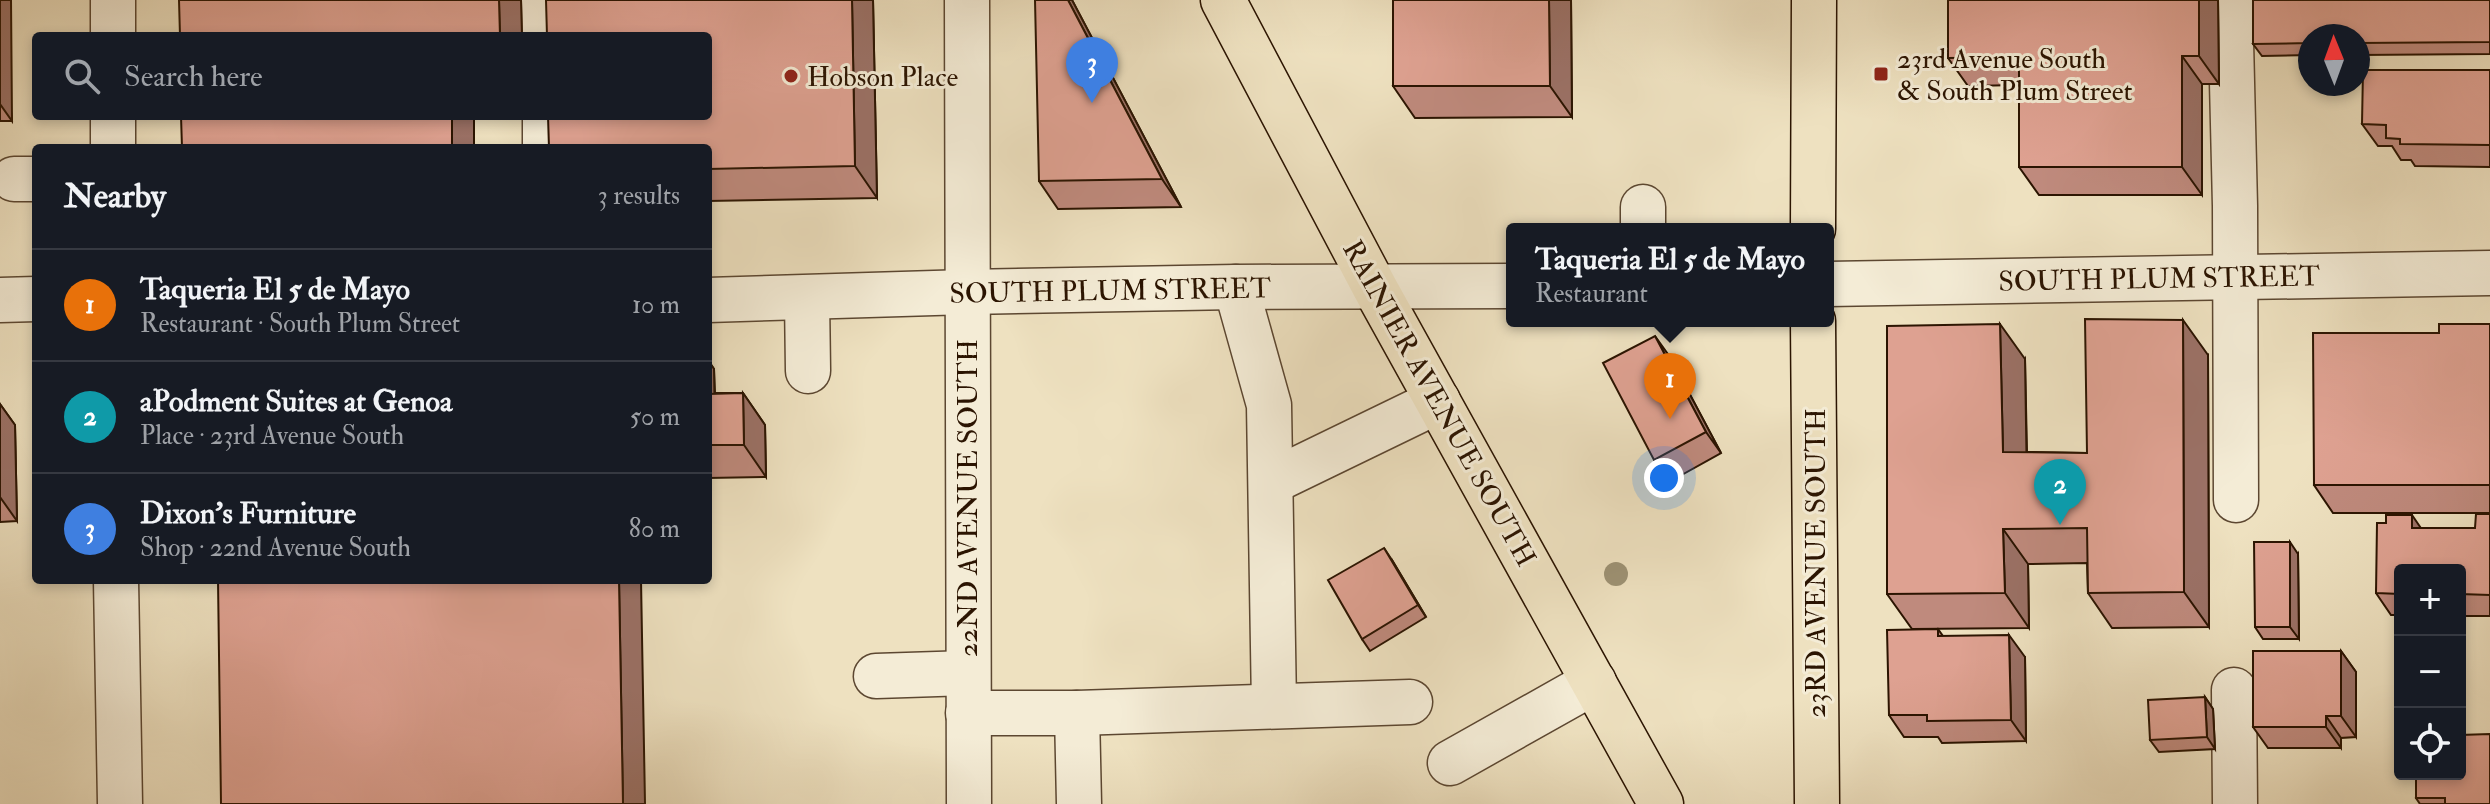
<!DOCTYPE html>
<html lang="en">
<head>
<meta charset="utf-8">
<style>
  body { margin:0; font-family:"IM FELL Double Pica",serif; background:#20242c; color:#f1f3f6 }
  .controls { position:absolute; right:24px; bottom:24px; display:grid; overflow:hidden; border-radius:8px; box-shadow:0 4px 12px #0003 }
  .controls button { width:72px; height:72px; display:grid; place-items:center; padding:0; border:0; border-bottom:2px solid #363941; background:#171b24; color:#f1f3f6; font:40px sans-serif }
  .compass { position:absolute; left:2298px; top:24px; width:72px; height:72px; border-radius:50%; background:#171b24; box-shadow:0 4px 12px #0003; rotate:359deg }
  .you { position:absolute; left:1664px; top:478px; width:28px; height:28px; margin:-20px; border:6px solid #fff; border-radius:50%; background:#1a73e8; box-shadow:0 0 0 12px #1a73e833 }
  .badge { display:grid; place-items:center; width:52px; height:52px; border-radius:50%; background:#c59692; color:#fff; font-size:26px; font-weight:700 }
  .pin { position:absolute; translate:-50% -66px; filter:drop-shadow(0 2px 4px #0008) }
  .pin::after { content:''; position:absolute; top:42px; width:28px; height:24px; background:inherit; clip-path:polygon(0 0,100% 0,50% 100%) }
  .popup { position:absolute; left:1506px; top:223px; width:328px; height:104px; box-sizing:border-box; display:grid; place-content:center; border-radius:8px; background:#171b24; filter:drop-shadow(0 2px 6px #0005); font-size:26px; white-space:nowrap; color:#9ea1a6 }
  .popup b { font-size:30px; color:#f1f3f6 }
  .popup::after { content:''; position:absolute; left:50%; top:100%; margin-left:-16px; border:16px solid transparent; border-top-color:#171b24 }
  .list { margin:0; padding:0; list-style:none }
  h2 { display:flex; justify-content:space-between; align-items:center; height:104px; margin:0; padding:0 32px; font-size:34px }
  h2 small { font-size:26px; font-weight:400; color:#9ea1a6 }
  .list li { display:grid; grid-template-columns:52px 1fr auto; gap:24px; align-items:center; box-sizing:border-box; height:112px; padding:0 32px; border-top:2px solid #363941 }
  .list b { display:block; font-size:30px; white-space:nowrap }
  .list p { margin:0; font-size:26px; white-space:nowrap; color:#9ea1a6 }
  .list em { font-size:26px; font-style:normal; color:#9ea1a6 }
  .icon { flex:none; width:44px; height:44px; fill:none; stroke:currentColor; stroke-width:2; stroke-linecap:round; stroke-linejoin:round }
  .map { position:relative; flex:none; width:2490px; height:804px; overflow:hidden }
  .search { position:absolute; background:#171b24; box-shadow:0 4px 12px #0003; left:32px; top:32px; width:680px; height:88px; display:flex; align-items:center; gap:20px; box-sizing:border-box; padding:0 28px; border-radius:8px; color:#9ea1a6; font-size:30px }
  .panel { position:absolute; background:#171b24; box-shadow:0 4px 12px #0003; left:32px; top:144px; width:680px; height:440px; border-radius:8px }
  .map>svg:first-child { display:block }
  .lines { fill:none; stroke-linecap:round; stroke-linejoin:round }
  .minor-casing { stroke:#5c4731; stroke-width:47 }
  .major-casing { stroke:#2b1401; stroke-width:47 }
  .minor { stroke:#f4ecd6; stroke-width:44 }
  .major { stroke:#eee1c0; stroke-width:44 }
  .tree { fill:#9d9274 }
  .wall { fill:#bf8a7d; stroke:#2b1401; stroke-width:2 }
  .shaded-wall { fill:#9b7166; stroke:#2b1401; stroke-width:2 }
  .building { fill:#dea191; stroke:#2b1401; stroke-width:2 }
  .poi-dot { fill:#8f2418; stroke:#f4ecd6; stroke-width:3 }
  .labels { text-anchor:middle; stroke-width:6; stroke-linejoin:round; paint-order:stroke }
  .poi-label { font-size:28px; fill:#2b1401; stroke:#f4ecd6; text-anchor:start }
  .street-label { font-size:28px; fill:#2b1401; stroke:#f4ecd6 }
</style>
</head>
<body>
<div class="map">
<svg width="2490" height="804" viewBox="0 0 2490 804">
  <rect width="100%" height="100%" fill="#eee1c0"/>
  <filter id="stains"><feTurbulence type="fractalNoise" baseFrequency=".0025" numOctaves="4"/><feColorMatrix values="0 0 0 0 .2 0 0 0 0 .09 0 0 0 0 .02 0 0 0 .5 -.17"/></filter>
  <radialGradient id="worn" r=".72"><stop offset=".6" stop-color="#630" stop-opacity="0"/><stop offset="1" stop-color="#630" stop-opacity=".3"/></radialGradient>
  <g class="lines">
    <defs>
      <g id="minor">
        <polyline points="113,0 113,36"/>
        <polyline points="544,0 545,36"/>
        <polyline points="967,0 969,804"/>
        <polyline points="2230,0 2235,206 2236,500"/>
        <polyline points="113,116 113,148"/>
        <polyline points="545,116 545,148"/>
        <polyline points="14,179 36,179"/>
        <polyline points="1643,207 1643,229"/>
        <polyline points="1828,284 2490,273"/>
        <polyline points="1236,287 1269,405 1274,706"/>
        <polyline points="807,298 808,371"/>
        <polyline points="0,300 36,299"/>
        <polyline points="708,300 967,292 1236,287 1512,286"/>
        <polyline points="1271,482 1438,401"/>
        <polyline points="116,580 120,804"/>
        <polyline points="876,676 968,673"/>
        <polyline points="2234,690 2235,804"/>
        <polyline points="968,713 1077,713 1079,804"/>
        <polyline points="1077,713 1410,702"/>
        <polyline points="1450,763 1594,682"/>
      </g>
      <g id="major">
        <polyline points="1223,0 1375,288 1661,804"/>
        <polyline points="1813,229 1814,0"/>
        <polyline points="1813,321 1817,804"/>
      </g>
    </defs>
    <use href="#minor" class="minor-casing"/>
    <use href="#major" class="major-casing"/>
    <use href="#minor" class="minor"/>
    <use href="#major" class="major"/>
  </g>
  <circle class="tree" cx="1616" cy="574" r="12"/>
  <g class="wall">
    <polygon points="0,0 12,121 0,121"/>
    <polygon points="873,0 877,198 708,201 708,148"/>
    <polygon points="1072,0 1181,207 1058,209 1039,181"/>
    <polygon points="1571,0 1572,117 1415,118 1393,86"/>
    <polygon points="1948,0 2218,0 2219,84 2202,84 2202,195 2039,195 2019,167 2019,85 1968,86 1948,58"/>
    <polygon points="2490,0 2490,54 2358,55 2358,36 2310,36 2310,55 2262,56 2253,44"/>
    <polygon points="2490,70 2490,167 2415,166 2411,160 2401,160 2392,146 2378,146 2362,124"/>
    <polygon points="2490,324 2490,513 2333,513 2314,485 2439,333"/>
    <polygon points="2208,355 2209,627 2112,628 2088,593 2087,563 2028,564 2029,628 1912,629 1887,594 2025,359 2027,452 2087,453"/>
    <polygon points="1670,357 1721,453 1669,482 1654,460"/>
    <polygon points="708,360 714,369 715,393 743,393 765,425 766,477 708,478"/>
    <polygon points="0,404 15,425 17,521 0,522"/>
    <polygon points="2490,514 2490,616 2460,616 2460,570 2400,570 2400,615 2391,615 2376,593 2386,523 2421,528 2475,528"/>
    <polygon points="2298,554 2299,639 2263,639 2255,627"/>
    <polygon points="1392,560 1426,617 1370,651 1362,639"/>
    <polygon points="1938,629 1943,636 2025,657 2026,741 1942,743 1938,737 1904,737 1889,715"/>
    <polygon points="2341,651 2356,672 2356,737 2341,738 2341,748 2268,748 2253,727"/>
    <polygon points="2205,697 2213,709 2215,749 2159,752 2150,740"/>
    <polygon points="2460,774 2490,804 2420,804 2416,798"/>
  </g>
  <g class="shaded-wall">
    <polygon points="0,0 11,0 12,121 0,104"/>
    <polygon points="499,0 521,0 522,36 500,36"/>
    <polygon points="852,0 873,0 877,198 855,166"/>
    <polygon points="1068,0 1072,0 1181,207 1162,179"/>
    <polygon points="1549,0 1571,0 1572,117 1550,86"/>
    <polygon points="2199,0 2218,0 2219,84 2199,56"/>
    <polygon points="2182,56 2202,84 2202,195 2182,167"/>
    <rect x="452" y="116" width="22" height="32"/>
    <polygon points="2183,320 2208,355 2209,627 2184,592"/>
    <polygon points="2000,324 2025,359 2027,487 2003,452"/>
    <polygon points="1655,336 1670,357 1721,453 1706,432"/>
    <polygon points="708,360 714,369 715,426 708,416"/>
    <polygon points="743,393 765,425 766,477 744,445"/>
    <polygon points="0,404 15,425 17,521 0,497"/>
    <polygon points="2412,515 2427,537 2412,528"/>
    <polygon points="2003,529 2028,564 2029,628 2005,593"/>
    <polygon points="2290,542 2298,554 2299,639 2290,627"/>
    <polygon points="1384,548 1392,560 1426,617 1418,605"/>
    <polygon points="619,580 641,580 645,804 623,804"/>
    <polygon points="2009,635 2025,657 2026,741 2011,720"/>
    <polygon points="2341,651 2356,672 2356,737 2341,716"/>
    <polygon points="2205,697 2213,709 2215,749 2207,737"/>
    <polygon points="2326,716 2341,738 2341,748 2326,727"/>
  </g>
  <g class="building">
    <polygon points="179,0 499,0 500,36 180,36"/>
    <polygon points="546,0 852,0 855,166 708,169 708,148 549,148 548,116 708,116 708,36 547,36"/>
    <polygon points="1035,0 1068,0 1162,179 1039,181"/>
    <polygon points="1393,0 1549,0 1550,86 1393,86"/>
    <polygon points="1948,0 2199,0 2199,56 2182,56 2182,167 2019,167 2019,57 1948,58"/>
    <polygon points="2253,0 2490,0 2490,42 2358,43 2358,36 2310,36 2310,43 2253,44"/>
    <polygon points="2363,70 2490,70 2490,145 2400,144 2400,139 2386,138 2386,125 2362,124"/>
    <polygon points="181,116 452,116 452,148 182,148"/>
    <polygon points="2085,319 2183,320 2184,592 2088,593 2087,528 2003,529 2005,593 1887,594 1887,326 2000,324 2003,452 2087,453"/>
    <polygon points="2439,324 2490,324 2490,485 2314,485 2313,333 2439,333"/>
    <polygon points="1655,336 1706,432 1654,460 1603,363"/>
    <polygon points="743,393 744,445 708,445 708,394"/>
    <polygon points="2476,514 2490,514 2490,595 2460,594 2460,570 2400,570 2400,594 2376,593 2377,523 2386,523 2386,515 2412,515 2412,528 2475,528"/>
    <polygon points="2254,542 2290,542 2290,627 2255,627"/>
    <polygon points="1384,548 1418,605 1362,639 1328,580"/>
    <polygon points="218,580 619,580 623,804 221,804"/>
    <polygon points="1938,629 1938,636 2009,635 2011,720 1927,721 1927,715 1889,715 1887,630"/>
    <polygon points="2253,651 2341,651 2341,716 2326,716 2326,727 2253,727"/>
    <polygon points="2205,697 2207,737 2150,740 2148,700"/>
    <polygon points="2490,734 2490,804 2445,804 2445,798 2416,798 2416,774 2460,774 2460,735"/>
  </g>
  <g class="poi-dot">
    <rect x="1873" y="66" width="16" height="16" rx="4"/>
    <circle cx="791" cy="76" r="8"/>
  </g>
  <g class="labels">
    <g class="poi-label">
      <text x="1897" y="68">23rd Avenue South<tspan x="1897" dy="32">&amp; South Plum Street</tspan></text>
      <text x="807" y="86">Hobson Place</text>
    </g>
    <g class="street-label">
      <text transform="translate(2159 278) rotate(-1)" y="10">SOUTH PLUM STREET</text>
      <text transform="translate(1110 290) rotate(-1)" y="10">SOUTH PLUM STREET</text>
      <text transform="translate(1440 403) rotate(61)" y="10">RAINIER AVENUE SOUTH</text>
      <text transform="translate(967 498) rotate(-90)" y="10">22ND AVENUE SOUTH</text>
      <text transform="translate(1815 563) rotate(-90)" y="10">23RD AVENUE SOUTH</text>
    </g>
  </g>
  <rect width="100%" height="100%" filter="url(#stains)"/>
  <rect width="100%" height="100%" fill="url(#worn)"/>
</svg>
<div class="controls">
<button>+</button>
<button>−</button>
<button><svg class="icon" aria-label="locate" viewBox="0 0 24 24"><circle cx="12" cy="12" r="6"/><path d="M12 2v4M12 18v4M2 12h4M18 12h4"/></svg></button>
</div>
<svg class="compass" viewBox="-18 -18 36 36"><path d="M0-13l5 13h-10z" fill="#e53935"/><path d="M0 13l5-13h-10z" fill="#9ea1a6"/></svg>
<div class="you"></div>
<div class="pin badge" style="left:1670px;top:419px;background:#e8710a">1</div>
<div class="popup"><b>Taqueria El 5 de Mayo</b>Restaurant</div>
<div class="pin badge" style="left:2060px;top:525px;background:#0f9aa8">2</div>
<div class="pin badge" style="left:1092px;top:103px;background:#3f7fe0">3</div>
<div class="search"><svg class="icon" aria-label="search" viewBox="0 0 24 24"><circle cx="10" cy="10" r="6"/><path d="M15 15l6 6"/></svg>Search here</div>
<section class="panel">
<h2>Nearby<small>3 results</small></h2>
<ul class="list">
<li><span class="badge" style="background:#e8710a">1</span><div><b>Taqueria El 5 de Mayo</b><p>Restaurant · South Plum Street</p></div><em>10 m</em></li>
<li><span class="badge" style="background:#0f9aa8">2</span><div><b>aPodment Suites at Genoa</b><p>Place · 23rd Avenue South</p></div><em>50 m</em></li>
<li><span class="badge" style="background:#3f7fe0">3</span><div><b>Dixon's Furniture</b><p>Shop · 22nd Avenue South</p></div><em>80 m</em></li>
</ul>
</section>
</div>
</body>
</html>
